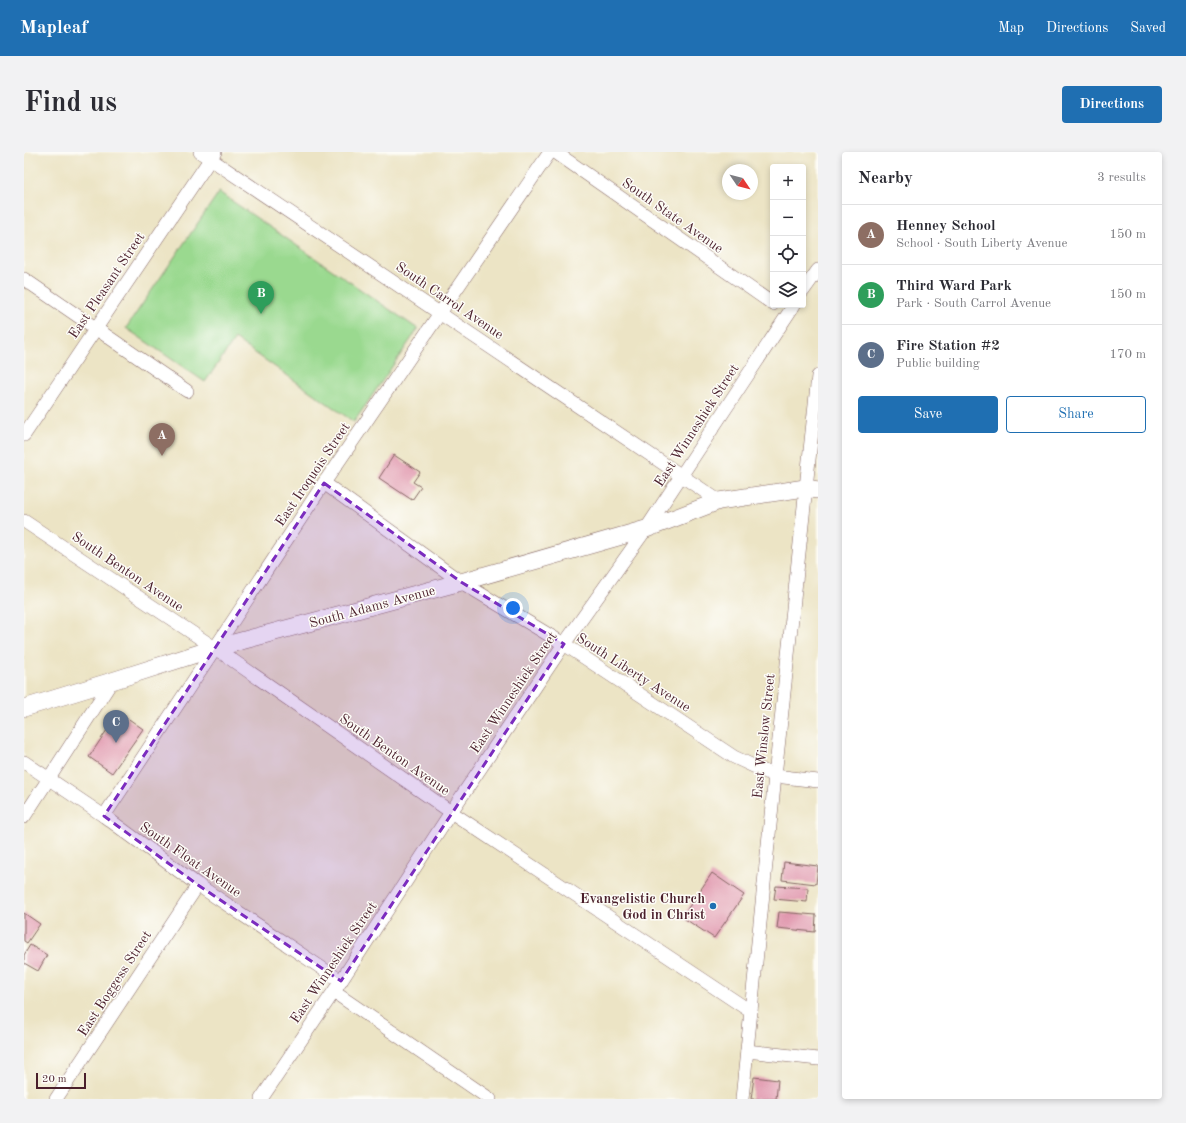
<!DOCTYPE html>
<html lang="en">
<head>
<meta charset="utf-8">
<style>
  body { margin:0; font-family:"Old Standard TT",serif; background:#f2f2f3; color:#2b2b33 }
  .controls { position:absolute; right:12px; top:12px; display:grid; overflow:hidden; border-radius:4px; box-shadow:0 2px 6px #0003 }
  .controls button { width:36px; height:36px; display:grid; place-items:center; padding:0; border:0; border-bottom:1px solid #e1e1e2; background:#fff; color:#2b2b33; font:20px sans-serif }
  .compass { position:absolute; left:698px; top:12px; width:36px; height:36px; border-radius:50%; background:#fff; box-shadow:0 2px 6px #0003; rotate:125deg }
  .scale { position:absolute; left:12px; bottom:10px; width:50px; box-sizing:border-box; padding-left:4px; border:2px solid #4a1f2b; border-top:0; font-size:11px; line-height:14px; white-space:nowrap; color:#4a1f2b; -webkit-text-stroke:3px #fdfcf7; paint-order:stroke }
  .you { position:absolute; left:489px; top:456px; width:14px; height:14px; margin:-10px; border:3px solid #fff; border-radius:50%; background:#1a73e8; box-shadow:0 0 0 6px #1a73e833 }
  .badge { display:grid; place-items:center; width:26px; height:26px; border-radius:50%; background:#1f6fb2; color:#fff; font-size:13px; font-weight:700 }
  .pin { position:absolute; translate:-50% -33px; filter:drop-shadow(0 1px 2px #0008) }
  .pin::after { content:''; position:absolute; top:21px; width:14px; height:12px; background:inherit; clip-path:polygon(0 0,100% 0,50% 100%) }
  .list { margin:0; padding:0; list-style:none }
  h2 { display:flex; justify-content:space-between; align-items:center; height:52px; margin:0; padding:0 16px; font-size:17px }
  h2 small { font-size:13px; font-weight:400; color:#7c7c81 }
  .list li { display:grid; grid-template-columns:26px 1fr auto; gap:12px; align-items:center; box-sizing:border-box; height:60px; padding:0 16px; border-top:1px solid #e1e1e2 }
  .list b { display:block; font-size:15px; white-space:nowrap }
  .list p { margin:0; font-size:13px; white-space:nowrap; color:#7c7c81 }
  .list em { font-size:13px; font-style:normal; color:#7c7c81 }
  .actions { display:flex; gap:8px; padding:12px 16px }
  .actions a { flex:1; padding:9px 0; border:1px solid #1f6fb2; border-radius:4px; text-align:center; font-size:14px; color:#1f6fb2 }
  .actions .main { background:#1f6fb2; color:#fff }
  .icon { flex:none; width:22px; height:22px; fill:none; stroke:currentColor; stroke-width:2; stroke-linecap:round; stroke-linejoin:round }
  .map { position:relative; flex:none; width:794px; height:947px; overflow:hidden; border-radius:4px }
  header { display:flex; align-items:center; gap:24px; box-sizing:border-box; height:56px; padding:0 20px; background:#1f6fb2; color:#fff }
  header strong { font-size:19px }
  nav { display:flex; gap:22px; margin-inline-start:auto; font-size:14px }
  .intro { display:flex; align-items:center; justify-content:space-between; box-sizing:border-box; height:96px; padding:0 24px }
  h1 { margin:0; font-size:28px }
  .button { padding:10px 18px; border-radius:4px; background:#1f6fb2; color:#fff; font-size:14px; font-weight:700 }
  main { display:flex; gap:24px; padding:0 24px }
  aside { flex:1; background:#fff; border-radius:4px; box-shadow:0 2px 6px #0003 }
  .map>svg:first-child { display:block }
  .green { fill:#9ad98f; stroke:#727c5d }
  .building { fill:#e199af }
  .lines { fill:none; stroke-linecap:round; stroke-linejoin:round }
  .minor-casing { stroke:#836461; stroke-width:14 }
  .tertiary-casing { stroke:#836461; stroke-width:18 }
  .minor { stroke:#fff; stroke-width:13 }
  .tertiary { stroke:#fff; stroke-width:17 }
  .marked { fill:#7b2cbf; fill-opacity:0.2; stroke:#7b2cbf; stroke-width:3; stroke-dasharray:8 5; stroke-linejoin:round }
  .poi-dot { fill:#1f6fb2; stroke:#fdfcf7; stroke-width:1.5 }
  .labels { text-anchor:middle; stroke-width:3; stroke-linejoin:round; paint-order:stroke }
  .street-label { font-size:14px; fill:#4a1f2b; stroke:#fdfcf7 }
  .poi-label { font-size:14px; font-weight:bold; fill:#4a1f2b; stroke:#fdfcf7; text-anchor:end }
</style>
</head>
<body>
<header>
<strong>Mapleaf</strong>
<nav><a>Map</a><a>Directions</a><a>Saved</a></nav>
</header>
<div class="intro"><h1>Find us</h1><a class="button">Directions</a></div>
<main>
<div class="map">
<svg width="794" height="947" viewBox="0 0 794 947">
  <rect width="100%" height="100%" fill="#fdfcf7"/>
  <filter id="ink" filterUnits="userSpaceOnUse"><feTurbulence type="fractalNoise" baseFrequency=".025" numOctaves="2"/><feDisplacementMap in="SourceGraphic" scale="8" xChannelSelector="R" yChannelSelector="G"/><feConvolveMatrix kernelMatrix="1 2 1 2 8 2 1 2 1" color-interpolation-filters="sRGB"/></filter>
  <filter id="wash" filterUnits="userSpaceOnUse"><feTurbulence type="fractalNoise" baseFrequency=".012" numOctaves="4" result="noise"/><feDisplacementMap in="SourceGraphic" scale="16" xChannelSelector="R" yChannelSelector="G"/><feGaussianBlur stdDeviation="0.9" result="paint"/><feColorMatrix in="noise" values="0 0 0 0 0 0 0 0 0 0 0 0 0 0 0 0 0 1.4 0 .05"/><feComposite in="paint" operator="in"/></filter>
  <g filter="url(#wash)">
    <rect width="100%" height="100%" fill="#ece4c5"/>
    <polygon class="green" points="195,40 394,177 330,270 211,187 181,230 102,176"/>
    <g id="blocks">
      <g class="building">
        <polygon points="370,303 396,320 389,330 397,335 388,348 355,326"/>
        <polygon points="95,560 119,577 88,621 65,605"/>
        <polygon points="760,710 794,714 792,732 758,728"/>
        <polygon points="688,721 720,743 690,786 658,765"/>
        <polygon points="752,734 784,736 783,750 750,747"/>
        <polygon points="755,760 792,763 791,780 753,776"/>
        <polygon points="0,761 16,772 3,791 0,789"/>
        <polygon points="6,793 23,803 14,819 0,811 0,803"/>
        <polygon points="730,925 754,928 752,947 727,947"/>
      </g>
    </g>
  </g>
  <g filter="url(#ink)">
    <use href="#blocks" fill-opacity="0" stroke="#836461" stroke-width="1"/>
    <g class="lines">
      <defs>
        <g id="minor">
          <polyline points="176,0 695,349"/>
          <polyline points="531,0 749,152"/>
          <polyline points="0,127 163,239"/>
          <polyline points="779,139 794,118"/>
          <polyline points="0,283 191,0"/>
          <polyline points="300,331 437,430 540,492 710,605 751,624 794,629"/>
          <polyline points="0,369 191,496 427,660 726,859"/>
          <polyline points="0,610 80,664 174,733 317,829"/>
          <polyline points="80,664 300,331 526,0"/>
          <polyline points="0,665 88,529"/>
          <polyline points="310,840 466,947"/>
          <polyline points="723,899 794,907"/>
          <polyline points="32,947 174,733"/>
          <polyline points="237,947 317,829 427,660 540,492 622,377 770,153"/>
          <polyline points="718,947 751,624 794,224"/>
        </g>
        <polyline id="tertiary" points="0,556 88,529 191,496 437,430 622,377 695,349 781,336 794,338"/>
      </defs>
      <use href="#minor" class="minor-casing"/>
      <use href="#tertiary" class="tertiary-casing"/>
      <use href="#minor" class="minor"/>
      <use href="#tertiary" class="tertiary"/>
    </g>
  </g>
  <path class="marked" d="M300,331L437,430L540,492L317,829L174,733L80,664Z"/>
  <circle class="poi-dot" cx="689" cy="754" r="4"/>
  <g class="labels">
    <g class="street-label">
      <text transform="translate(649 63) rotate(35)" y="5">South State Avenue</text>
      <text transform="translate(82 133) rotate(-56)" y="5">East Pleasant Street</text>
      <text transform="translate(426 148) rotate(34)" y="5">South Carrol Avenue</text>
      <text transform="translate(672 273) rotate(-57)" y="5">East Winneshiek Street</text>
      <text transform="translate(288 322) rotate(-56)" y="5">East Iroquois Street</text>
      <text transform="translate(104 419) rotate(34)" y="5">South Benton Avenue</text>
      <text transform="translate(348 454) rotate(-15)" y="5">South Adams Avenue</text>
      <text transform="translate(610 520) rotate(33)" y="5">South Liberty Avenue</text>
      <text transform="translate(489 540) rotate(-56)" y="5">East Winneshiek Street</text>
      <text transform="translate(739 584) rotate(-84)" y="5">East Winslow Street</text>
      <text transform="translate(371 602) rotate(35)" y="5">South Benton Avenue</text>
      <text transform="translate(167 707) rotate(35)" y="5">South Float Avenue</text>
      <text transform="translate(309 810) rotate(-56)" y="5">East Winneshiek Street</text>
      <text transform="translate(90 831) rotate(-57)" y="5">East Boggess Street</text>
    </g>
    <g class="poi-label">
      <text x="681" y="751">Evangelistic Church<tspan x="681" dy="16">God in Christ</tspan></text>
    </g>
  </g>
</svg>
<div class="controls">
<button>+</button>
<button>−</button>
<button><svg class="icon" aria-label="locate" viewBox="0 0 24 24"><circle cx="12" cy="12" r="6"/><path d="M12 2v4M12 18v4M2 12h4M18 12h4"/></svg></button>
<button><svg class="icon" aria-label="layers" viewBox="0 0 24 24"><path d="M12 4l9 5-9 5-9-5zM3 14l9 5 9-5"/></svg></button>
</div>
<svg class="compass" viewBox="-18 -18 36 36"><path d="M0-13l5 13h-10z" fill="#e53935"/><path d="M0 13l5-13h-10z" fill="#7c7c81"/></svg>
<div class="scale">20 m</div>
<div class="you"></div>
<div class="pin badge" style="left:138px;top:304px;background:#8d6e63">A</div>
<div class="pin badge" style="left:237px;top:162px;background:#2e9e5b">B</div>
<div class="pin badge" style="left:92px;top:591px;background:#5c6f8a">C</div>
</div>
<aside>
<h2>Nearby<small>3 results</small></h2>
<ul class="list">
<li><span class="badge" style="background:#8d6e63">A</span><div><b>Henney School</b><p>School · South Liberty Avenue</p></div><em>150 m</em></li>
<li><span class="badge" style="background:#2e9e5b">B</span><div><b>Third Ward Park</b><p>Park · South Carrol Avenue</p></div><em>150 m</em></li>
<li><span class="badge" style="background:#5c6f8a">C</span><div><b>Fire Station #2</b><p>Public building</p></div><em>170 m</em></li>
</ul>
<div class="actions"><a class="main">Save</a><a>Share</a></div>
</aside>
</main>
</body>
</html>
